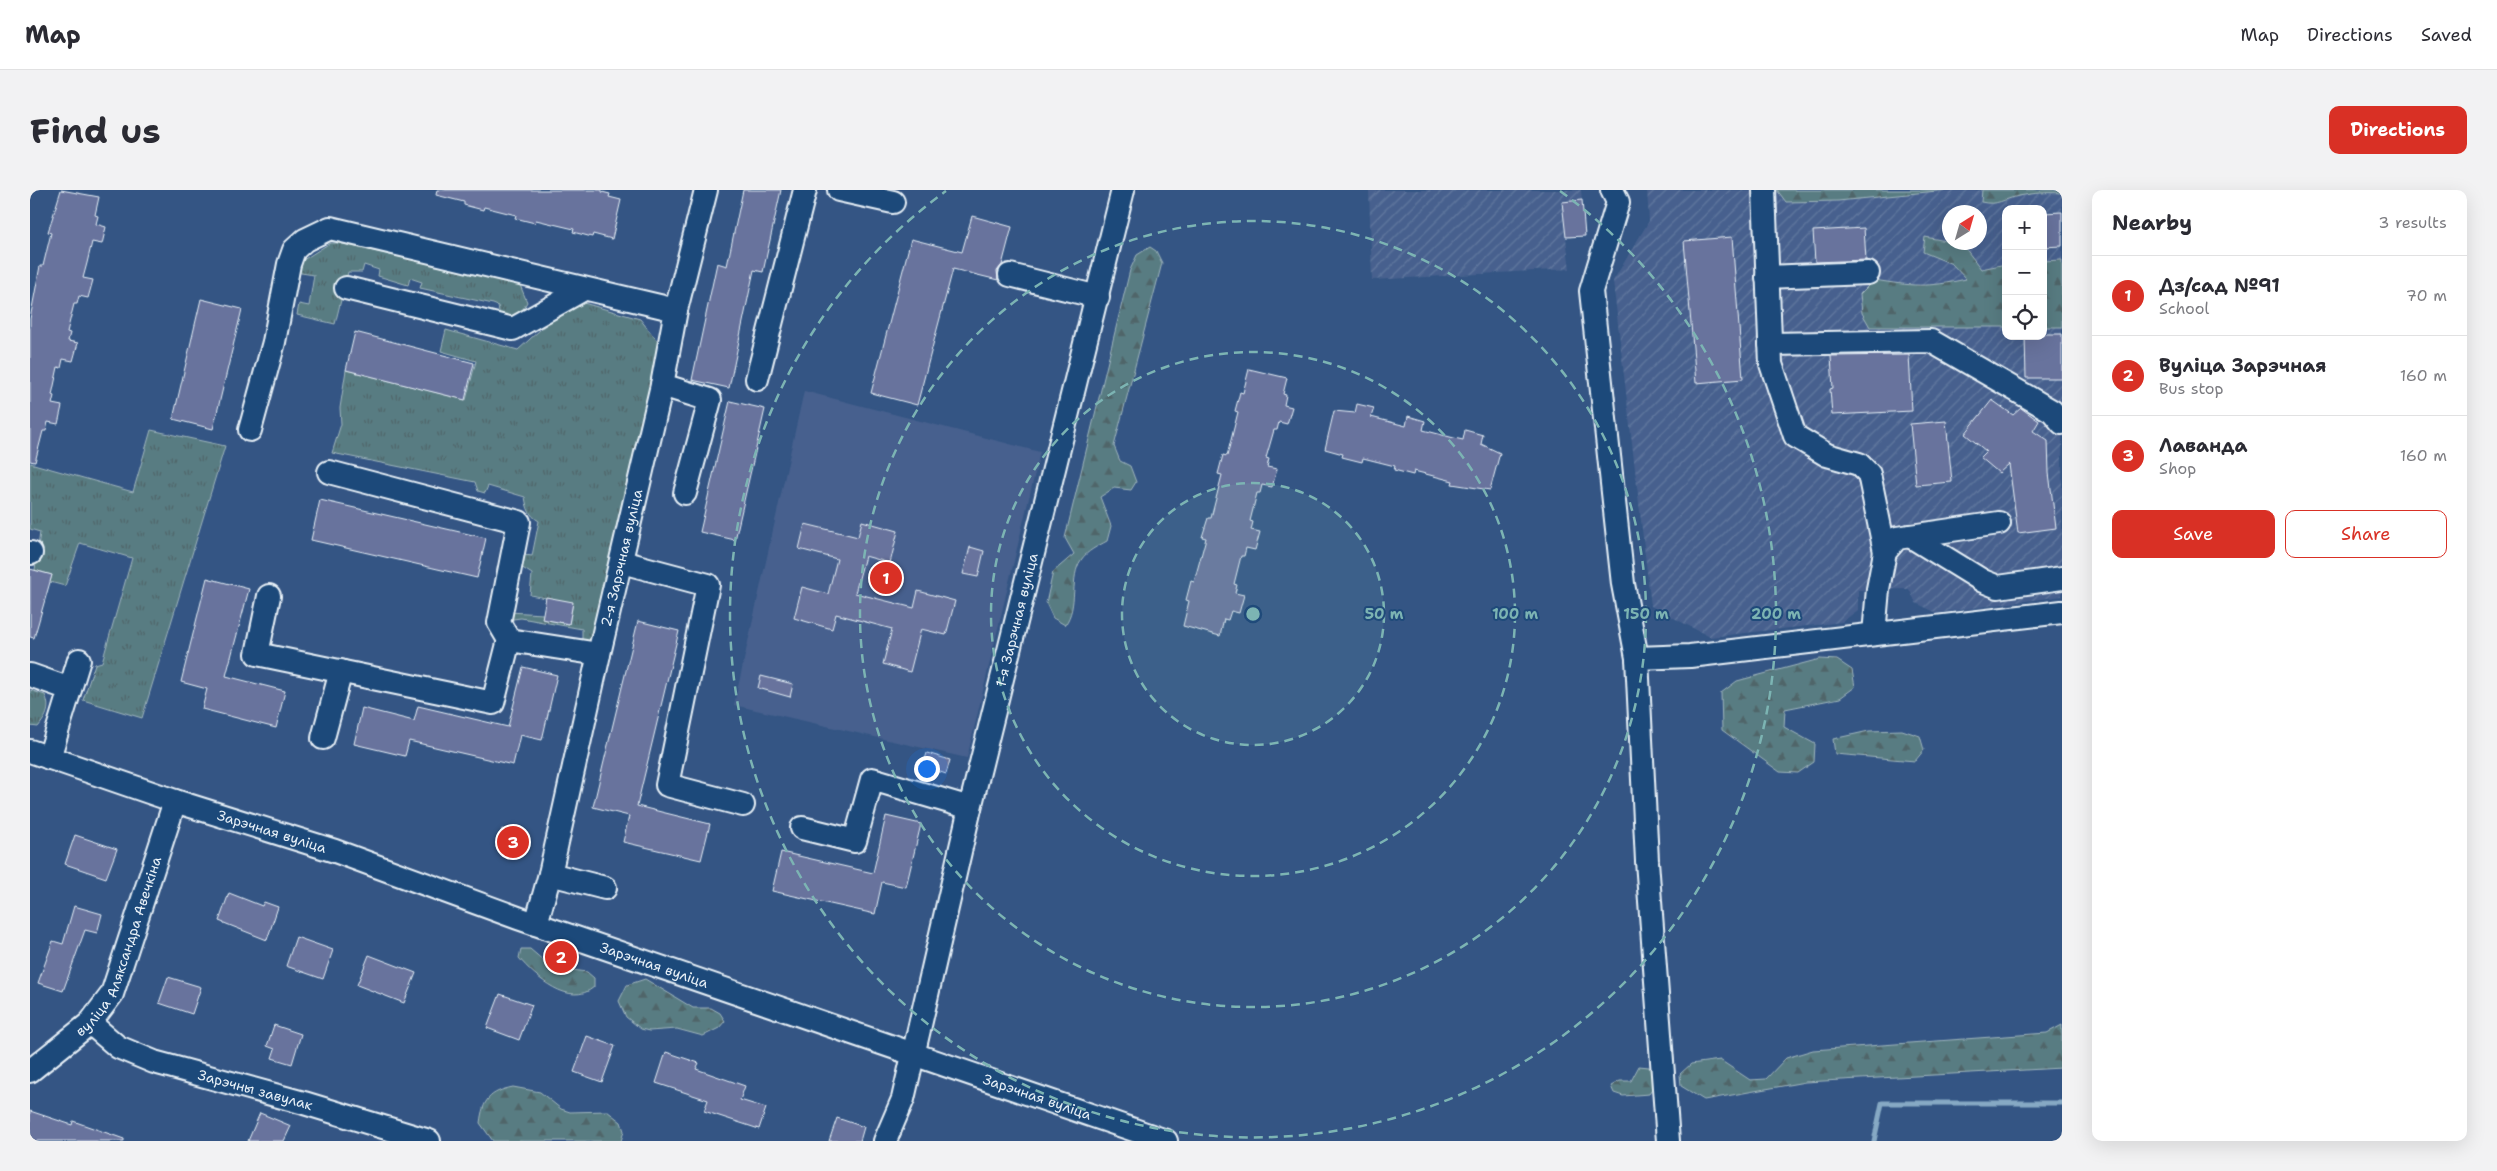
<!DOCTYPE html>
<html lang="en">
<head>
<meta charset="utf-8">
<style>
  body { margin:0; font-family:"Shantell Sans",sans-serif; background:#f2f2f3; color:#2b2b33 }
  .controls { position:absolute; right:15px; top:15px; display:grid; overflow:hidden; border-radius:10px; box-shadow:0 5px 20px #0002 }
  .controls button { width:45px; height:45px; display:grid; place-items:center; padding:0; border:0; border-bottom:1px solid #e1e1e2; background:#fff; color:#2b2b33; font:25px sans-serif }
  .compass { position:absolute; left:1912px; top:15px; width:45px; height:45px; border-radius:50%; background:#fff; box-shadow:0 5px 20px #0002; rotate:37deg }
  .you { position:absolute; left:896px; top:578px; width:18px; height:18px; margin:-12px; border:4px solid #fff; border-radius:50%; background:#1a73e8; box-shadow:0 0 0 8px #1a73e833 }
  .badge { display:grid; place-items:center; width:32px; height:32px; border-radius:50%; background:#d93025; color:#fff; font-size:16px; font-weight:700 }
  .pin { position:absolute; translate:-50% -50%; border:2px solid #fff; box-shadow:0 1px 5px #0006 }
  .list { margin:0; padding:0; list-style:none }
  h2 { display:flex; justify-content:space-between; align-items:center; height:65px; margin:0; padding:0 20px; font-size:21px }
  h2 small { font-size:16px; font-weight:400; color:#7c7c81 }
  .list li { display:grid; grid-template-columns:32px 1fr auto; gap:15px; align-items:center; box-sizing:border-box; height:80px; padding:0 20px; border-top:1px solid #e1e1e2 }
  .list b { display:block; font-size:19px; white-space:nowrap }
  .list p { margin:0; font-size:16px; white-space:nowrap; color:#7c7c81 }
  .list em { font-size:16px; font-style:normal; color:#7c7c81 }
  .actions { display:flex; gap:10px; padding:15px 20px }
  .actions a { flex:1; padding:11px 0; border:1px solid #d93025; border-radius:10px; text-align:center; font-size:18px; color:#d93025 }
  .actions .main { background:#d93025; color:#fff }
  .icon { flex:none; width:28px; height:28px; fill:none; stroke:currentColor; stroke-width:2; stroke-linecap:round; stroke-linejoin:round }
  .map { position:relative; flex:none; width:2032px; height:951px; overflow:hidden; border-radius:10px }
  header { display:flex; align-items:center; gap:30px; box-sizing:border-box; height:70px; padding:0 25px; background:#fff; border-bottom:1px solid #e1e1e2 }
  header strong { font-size:24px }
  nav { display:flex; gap:28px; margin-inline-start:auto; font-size:18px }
  .intro { display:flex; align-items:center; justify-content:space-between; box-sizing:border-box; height:120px; padding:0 30px }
  h1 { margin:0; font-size:35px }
  .button { padding:12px 22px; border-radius:10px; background:#d93025; color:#fff; font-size:18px; font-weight:700 }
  main { display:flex; gap:30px; padding:0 30px }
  aside { flex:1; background:#fff; border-radius:10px; box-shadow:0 5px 20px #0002 }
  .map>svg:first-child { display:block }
  .built { fill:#47618e }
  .industrial { fill:url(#industrial-furrows); fill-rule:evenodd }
  .grass { fill:url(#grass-tufts); stroke:#a0b6bd }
  .forest { fill:url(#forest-firs); stroke:#a0b6bd }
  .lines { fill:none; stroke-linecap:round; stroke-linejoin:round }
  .stream { stroke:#86a9c4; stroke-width:5 }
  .building { fill:#68739d; stroke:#e8f1f8 }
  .minor-casing { stroke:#e8f1f8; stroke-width:26 }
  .minor { stroke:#1f4a7a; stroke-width:22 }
  .ring { fill:none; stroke:#7cb4b3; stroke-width:2.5; stroke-dasharray:9 6 }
  .labels { text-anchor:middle; stroke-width:4; stroke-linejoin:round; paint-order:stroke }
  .street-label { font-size:14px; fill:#e8f1f8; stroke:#1f4a7a }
  .centre { fill:#7cb4b3; stroke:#1f4a7a; stroke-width:2.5 }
  .ring-label { font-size:15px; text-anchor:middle; font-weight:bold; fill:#7cb4b3; stroke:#1f4a7a; stroke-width:4; stroke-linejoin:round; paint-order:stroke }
</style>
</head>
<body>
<header>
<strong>Map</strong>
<nav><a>Map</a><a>Directions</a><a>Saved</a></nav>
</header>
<div class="intro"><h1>Find us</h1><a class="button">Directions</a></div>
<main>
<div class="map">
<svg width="2032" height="951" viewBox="0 0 2032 951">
  <defs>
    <pattern id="industrial-furrows" width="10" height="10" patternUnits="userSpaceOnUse" patternTransform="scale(1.25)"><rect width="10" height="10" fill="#47618e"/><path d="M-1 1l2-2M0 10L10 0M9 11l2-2" fill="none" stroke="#62789f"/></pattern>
    <pattern id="grass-tufts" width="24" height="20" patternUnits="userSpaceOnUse" patternTransform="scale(1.25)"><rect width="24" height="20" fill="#587c82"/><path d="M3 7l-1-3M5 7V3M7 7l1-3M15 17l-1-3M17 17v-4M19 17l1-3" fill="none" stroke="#506569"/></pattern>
    <pattern id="forest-firs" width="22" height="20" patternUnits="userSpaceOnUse" patternTransform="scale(1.25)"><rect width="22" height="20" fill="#587c82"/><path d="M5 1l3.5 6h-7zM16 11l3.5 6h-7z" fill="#506569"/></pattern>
  </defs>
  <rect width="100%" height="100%" fill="#345584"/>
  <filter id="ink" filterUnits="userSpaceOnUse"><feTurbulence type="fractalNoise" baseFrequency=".02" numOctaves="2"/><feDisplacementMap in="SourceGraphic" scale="10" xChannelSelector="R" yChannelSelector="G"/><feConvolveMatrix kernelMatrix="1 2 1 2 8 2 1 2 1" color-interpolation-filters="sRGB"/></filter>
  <g filter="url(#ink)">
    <polygon class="built" points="774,201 1010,262 937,568 704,515"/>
    <g class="industrial">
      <polygon points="1339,0 1551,0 1555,46 1536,48 1540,79 1342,90"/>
      <path d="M1617,0H2032V406L1907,423L1886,413L1879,399L1828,400V420L1812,432L1680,447L1621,416L1583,91L1619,31ZM1976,19H2013V146H1976ZM1920,22H1950V52H1920Z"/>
    </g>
    <g class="grass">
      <polygon points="300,53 309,53 490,95 497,112 488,128 470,127 468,116 463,114 390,98 392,92 380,88 378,95 348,86 349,80 334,75 332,82 318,82 305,134 267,125 269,114 279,116 284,85 265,82 270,72"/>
      <path d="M550,112L610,129L629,153L567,450L552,454V439L491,428L483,429L481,442L479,422L513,424L512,429L539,434L543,413L500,405L502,384L491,377L487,364L502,366L509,331C499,325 497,319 495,307L458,296L455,303L448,301L445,292L302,263L311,234L310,218L316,180L436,210L446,171L411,161L416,140L488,160L533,119Z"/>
      <polygon points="121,240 195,256 112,528 53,510 65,474 72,472 102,368 50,353 35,396 20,392 22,385 5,380 10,342 0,339 0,273 103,302"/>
      <path d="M0,500L15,505C21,518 17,526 8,537L0,536Z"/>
    </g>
    <g class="forest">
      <polygon points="1747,0 1917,0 1808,11 1756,12"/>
      <path d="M1952,0H2032V3C2017,2 2004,3 1989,6C1973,9 1968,16 1951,12Z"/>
      <path d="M1895,47L1932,54L1951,79L1976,74V137H1840L1832,123L1830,104L1844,90C1882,96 1897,98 1936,89L1922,74L1893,62Z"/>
      <path d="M1120,57L1126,61L1132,73L1084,256L1090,271L1100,276L1106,292L1101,300L1084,298L1070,307L1081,336L1077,351C1068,356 1057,361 1051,370C1039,387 1049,416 1035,435L1023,428L1016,413L1023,382L1044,364L1035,348L1100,80L1107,65Z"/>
      <polygon points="2032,70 2032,137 2013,137 2013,71"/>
      <polygon points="1790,469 1807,470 1822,480 1825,497 1810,508 1755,519 1754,537 1785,554 1784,572 1768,583 1750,582 1692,540 1691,503 1707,491"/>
      <polygon points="1872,540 1890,546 1894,560 1885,571 1805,564 1803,549 1839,541"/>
      <path d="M491,759H500L521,777L557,782L564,788V797C540,818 505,787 489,768Z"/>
      <polygon points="615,789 663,818 681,818 690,823 695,831 689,838 673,846 647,839 619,841 611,839 596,827 589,811 597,795"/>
      <polygon points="2032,835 2032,878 1775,892 1674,910 1651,896 1650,884 1661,874 1690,870 1720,890 1736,889 1756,868 1783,860 2017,843"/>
      <polygon points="1609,876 1619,877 1626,886 1624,897 1619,904 1593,906 1584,903 1581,896 1590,891 1601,891"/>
      <path d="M483,897L510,902L531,919L540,922L577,921L591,932L594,941L591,951H463L450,933C453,910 459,902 483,897Z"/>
    </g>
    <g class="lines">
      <polyline class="stream" points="1844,951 1852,913 2032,913"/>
    </g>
    <g class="building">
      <polygon points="31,0 69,7 65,25 68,26 66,34 76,37 72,54 62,52 57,73 53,88 63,90 58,108 49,106 47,114 44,114 37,142 40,143 38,151 48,153 43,171 33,169 31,178 28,177 22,205 24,206 22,214 32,216 28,234 18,232 16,241 13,241 5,272 0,271 0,129 10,76 13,76 21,43 18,42"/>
      <polygon points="407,0 572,0 572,2 580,4 579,7 591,10 582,49 563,44 562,47 543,42 544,39 506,30 505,33 485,28 486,25 454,17 453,20 434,15 434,12 406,5"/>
      <polygon points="713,0 751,0 733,82 724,80 699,198 662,190 687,73 697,76"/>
      <polygon points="1552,10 1555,46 1536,47 1532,12"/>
      <polygon points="2032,22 2032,56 2013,57 2013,23"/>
      <polygon points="942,26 982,37 972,75 967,81 968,90 923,79 887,215 841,203 881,49 932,62"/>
      <polygon points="1834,38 1836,70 1785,72 1783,41"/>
      <polygon points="1702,47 1713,189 1666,193 1654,51"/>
      <polygon points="171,109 212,119 183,239 143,229"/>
      <polygon points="325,142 444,173 435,210 316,180"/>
      <polygon points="2013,144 2032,144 2032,188 1996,188 1995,146 2013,146"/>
      <polygon points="1879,165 1882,221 1802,225 1800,199 1803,198 1801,166"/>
      <polygon points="1219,179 1257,188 1253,204 1256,205 1254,215 1262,217 1257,234 1249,232 1247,240 1244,240 1236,268 1239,269 1237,277 1247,279 1242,297 1232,295 1230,303 1227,303 1220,331 1223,332 1221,340 1230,342 1225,360 1216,358 1214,366 1211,366 1204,394 1207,395 1205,403 1214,405 1209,423 1201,421 1198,430 1194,429 1190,446 1153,436 1159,411 1156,410 1161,391 1164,392 1176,348 1172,347 1178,328 1181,328 1192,285 1188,284 1193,265 1197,266 1208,222 1205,221 1210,202 1213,203"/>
      <polygon points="1962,210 1983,225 1991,218 2009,231 2003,241 2018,251 2019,283 2026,338 1988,343 1979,274 1969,283 1950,267 1956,261 1935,244"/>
      <polygon points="700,211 735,219 705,350 670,342"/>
      <polygon points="1327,214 1344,218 1341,227 1376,236 1378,226 1395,231 1393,240 1424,248 1433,250 1435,240 1453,245 1451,254 1470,263 1460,300 1422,294 1423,291 1384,281 1383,285 1364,280 1365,276 1333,268 1332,272 1312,267 1313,264 1295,259 1304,221 1325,223"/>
      <polygon points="1916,231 1922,292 1886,295 1880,234"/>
      <polygon points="290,310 456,348 447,388 281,350"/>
      <polygon points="832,331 868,341 860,373 835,366 825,403 884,418 888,401 925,411 916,445 891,439 880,482 853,474 862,439 806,424 802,439 764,428 772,397 798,404 807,369 769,359 775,334 828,347"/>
      <polygon points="940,357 954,361 948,387 933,384"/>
      <polygon points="0,379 22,385 4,448 0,447"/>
      <polygon points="177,388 219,399 196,486 255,501 246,538 172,519 177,499 151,492"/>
      <polygon points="516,407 543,412 539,434 512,429"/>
      <polygon points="608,431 649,441 607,616 680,634 671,670 593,652 599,626 563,617"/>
      <polygon points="493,477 527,485 512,550 490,545 483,575 379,551 375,566 324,554 332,518 384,531 388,516 478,537"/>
      <polygon points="731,486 763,494 760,507 728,498"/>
      <polygon points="897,563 920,570 916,584 893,576"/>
      <polygon points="856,626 891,634 876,697 852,692 845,724 742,701 751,662 843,683"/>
      <polygon points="472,639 499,646 494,664 467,657"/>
      <polygon points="45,645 87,659 76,688 35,674"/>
      <polygon points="199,703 232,716 234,712 248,717 237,750 189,731"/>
      <polygon points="44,716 72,724 67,743 55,740 33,801 8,793 23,751 33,754"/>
      <polygon points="266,747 303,760 293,789 256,776"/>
      <polygon points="339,765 386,783 374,813 327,795"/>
      <polygon points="138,787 171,797 162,824 129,813"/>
      <polygon points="470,804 502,815 489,850 457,838"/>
      <polygon points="244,835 271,844 262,874 242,868 245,859 237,856"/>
      <polygon points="557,846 585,856 572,892 544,882"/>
      <polygon points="636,862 669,873 666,879 715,896 710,910 736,918 729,939 674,921 678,910 626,893"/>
      <polygon points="0,921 42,935 43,931 94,949 94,951 0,951"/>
      <polygon points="230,923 261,936 254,951 218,951"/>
      <polygon points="807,928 834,937 830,951 799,951"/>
    </g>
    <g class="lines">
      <defs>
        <g id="minor">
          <polyline points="809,0 863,12"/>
          <polyline points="1582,0 1588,12 1561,101 1593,394 1607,468 1617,671 1638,951"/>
          <polyline points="1734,0 1741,174 1765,246 1797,265 1829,274 1839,284 1855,362"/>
          <polyline points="980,85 1068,107"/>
          <polyline points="1737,87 1838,83"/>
          <polyline points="316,98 483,139 554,99"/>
          <polyline points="1740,154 1901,151 2022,221 2032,233"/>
          <polyline points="727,189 775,0"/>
          <polyline points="632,195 680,210 655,303"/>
          <polyline points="220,240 244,152 259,74 264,60 275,50 300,38 646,120"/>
          <polyline points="299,282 489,332 469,433 479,450 569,464"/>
          <polyline points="1880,346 1953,391 1968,397 2032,388"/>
          <polyline points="0,363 1,363"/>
          <polyline points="592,372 678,395 637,595 713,615"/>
          <polyline points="239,406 227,464 463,513 479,450"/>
          <polyline points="1844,444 1848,399 1855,362 1867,348 1969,333"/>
          <polyline points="1607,468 1660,466 2032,422"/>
          <polyline points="0,485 40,499"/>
          <polyline points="293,548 311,481"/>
          <path id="s1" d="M0,561L145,611L305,661L488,728L1136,951"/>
          <polyline points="19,568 49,470"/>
          <polyline points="772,638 825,651 842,589 940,618"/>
          <polyline points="520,684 575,698"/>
          <path id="s2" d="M506,734L520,684L569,464L632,195L646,120L676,0"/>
          <path id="s3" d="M60,833L88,857L124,872L274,913L399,951"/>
          <path id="s4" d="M0,881L60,833L82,804L145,611"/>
          <path id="s5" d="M855,951L873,909L940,618L1093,0"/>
        </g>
      </defs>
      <use href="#minor" class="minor-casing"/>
      <use href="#minor" class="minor"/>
    </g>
  </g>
  <circle cx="1223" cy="424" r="131" fill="#7cb4b3" fill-opacity=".12"/>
  <g class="ring">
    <circle cx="1223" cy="424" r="131"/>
    <circle cx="1223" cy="424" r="262"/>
    <circle cx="1223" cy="424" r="393"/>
    <path d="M1530 1A523 523 0 1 1 916 1"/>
  </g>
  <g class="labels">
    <g class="street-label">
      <text dy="5" stroke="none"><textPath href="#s2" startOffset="376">2-я Зарэчная вуліца</textPath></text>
      <text dy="5" stroke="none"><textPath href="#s5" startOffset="538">1-я Зарэчная вуліца</textPath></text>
      <text dy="5" stroke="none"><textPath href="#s1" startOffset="255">Зарэчная вуліца</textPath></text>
      <text dy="5" stroke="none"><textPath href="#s4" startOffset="159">вуліца Аляксандра Авечкіна</textPath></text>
      <text dy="5" stroke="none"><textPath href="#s1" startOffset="660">Зарэчная вуліца</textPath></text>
      <text dy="5" stroke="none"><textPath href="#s3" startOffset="181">Зарэчны завулак</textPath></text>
      <text dy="5" stroke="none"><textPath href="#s1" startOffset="1065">Зарэчная вуліца</textPath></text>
    </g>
  </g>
  <circle cx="1223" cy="424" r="8" class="centre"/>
  <g class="ring-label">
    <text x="1354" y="429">50 m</text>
    <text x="1485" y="429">100 m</text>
    <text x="1616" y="429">150 m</text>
    <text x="1746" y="429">200 m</text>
  </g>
</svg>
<div class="controls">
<button>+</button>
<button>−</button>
<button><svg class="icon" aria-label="locate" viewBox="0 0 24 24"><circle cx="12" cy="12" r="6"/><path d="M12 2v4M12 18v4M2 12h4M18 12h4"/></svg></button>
</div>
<svg class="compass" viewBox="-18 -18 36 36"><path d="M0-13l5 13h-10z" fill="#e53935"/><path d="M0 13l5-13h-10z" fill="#7c7c81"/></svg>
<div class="you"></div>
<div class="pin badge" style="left:856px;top:388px">1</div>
<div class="pin badge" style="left:531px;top:767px">2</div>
<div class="pin badge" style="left:483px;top:652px">3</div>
</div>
<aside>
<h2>Nearby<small>3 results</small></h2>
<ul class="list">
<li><span class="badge">1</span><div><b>Дз/сад №91</b><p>School</p></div><em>70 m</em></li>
<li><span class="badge">2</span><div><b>Вуліца Зарэчная</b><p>Bus stop</p></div><em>160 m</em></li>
<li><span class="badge">3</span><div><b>Лаванда</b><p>Shop</p></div><em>160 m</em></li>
</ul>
<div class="actions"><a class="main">Save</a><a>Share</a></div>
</aside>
</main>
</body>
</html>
